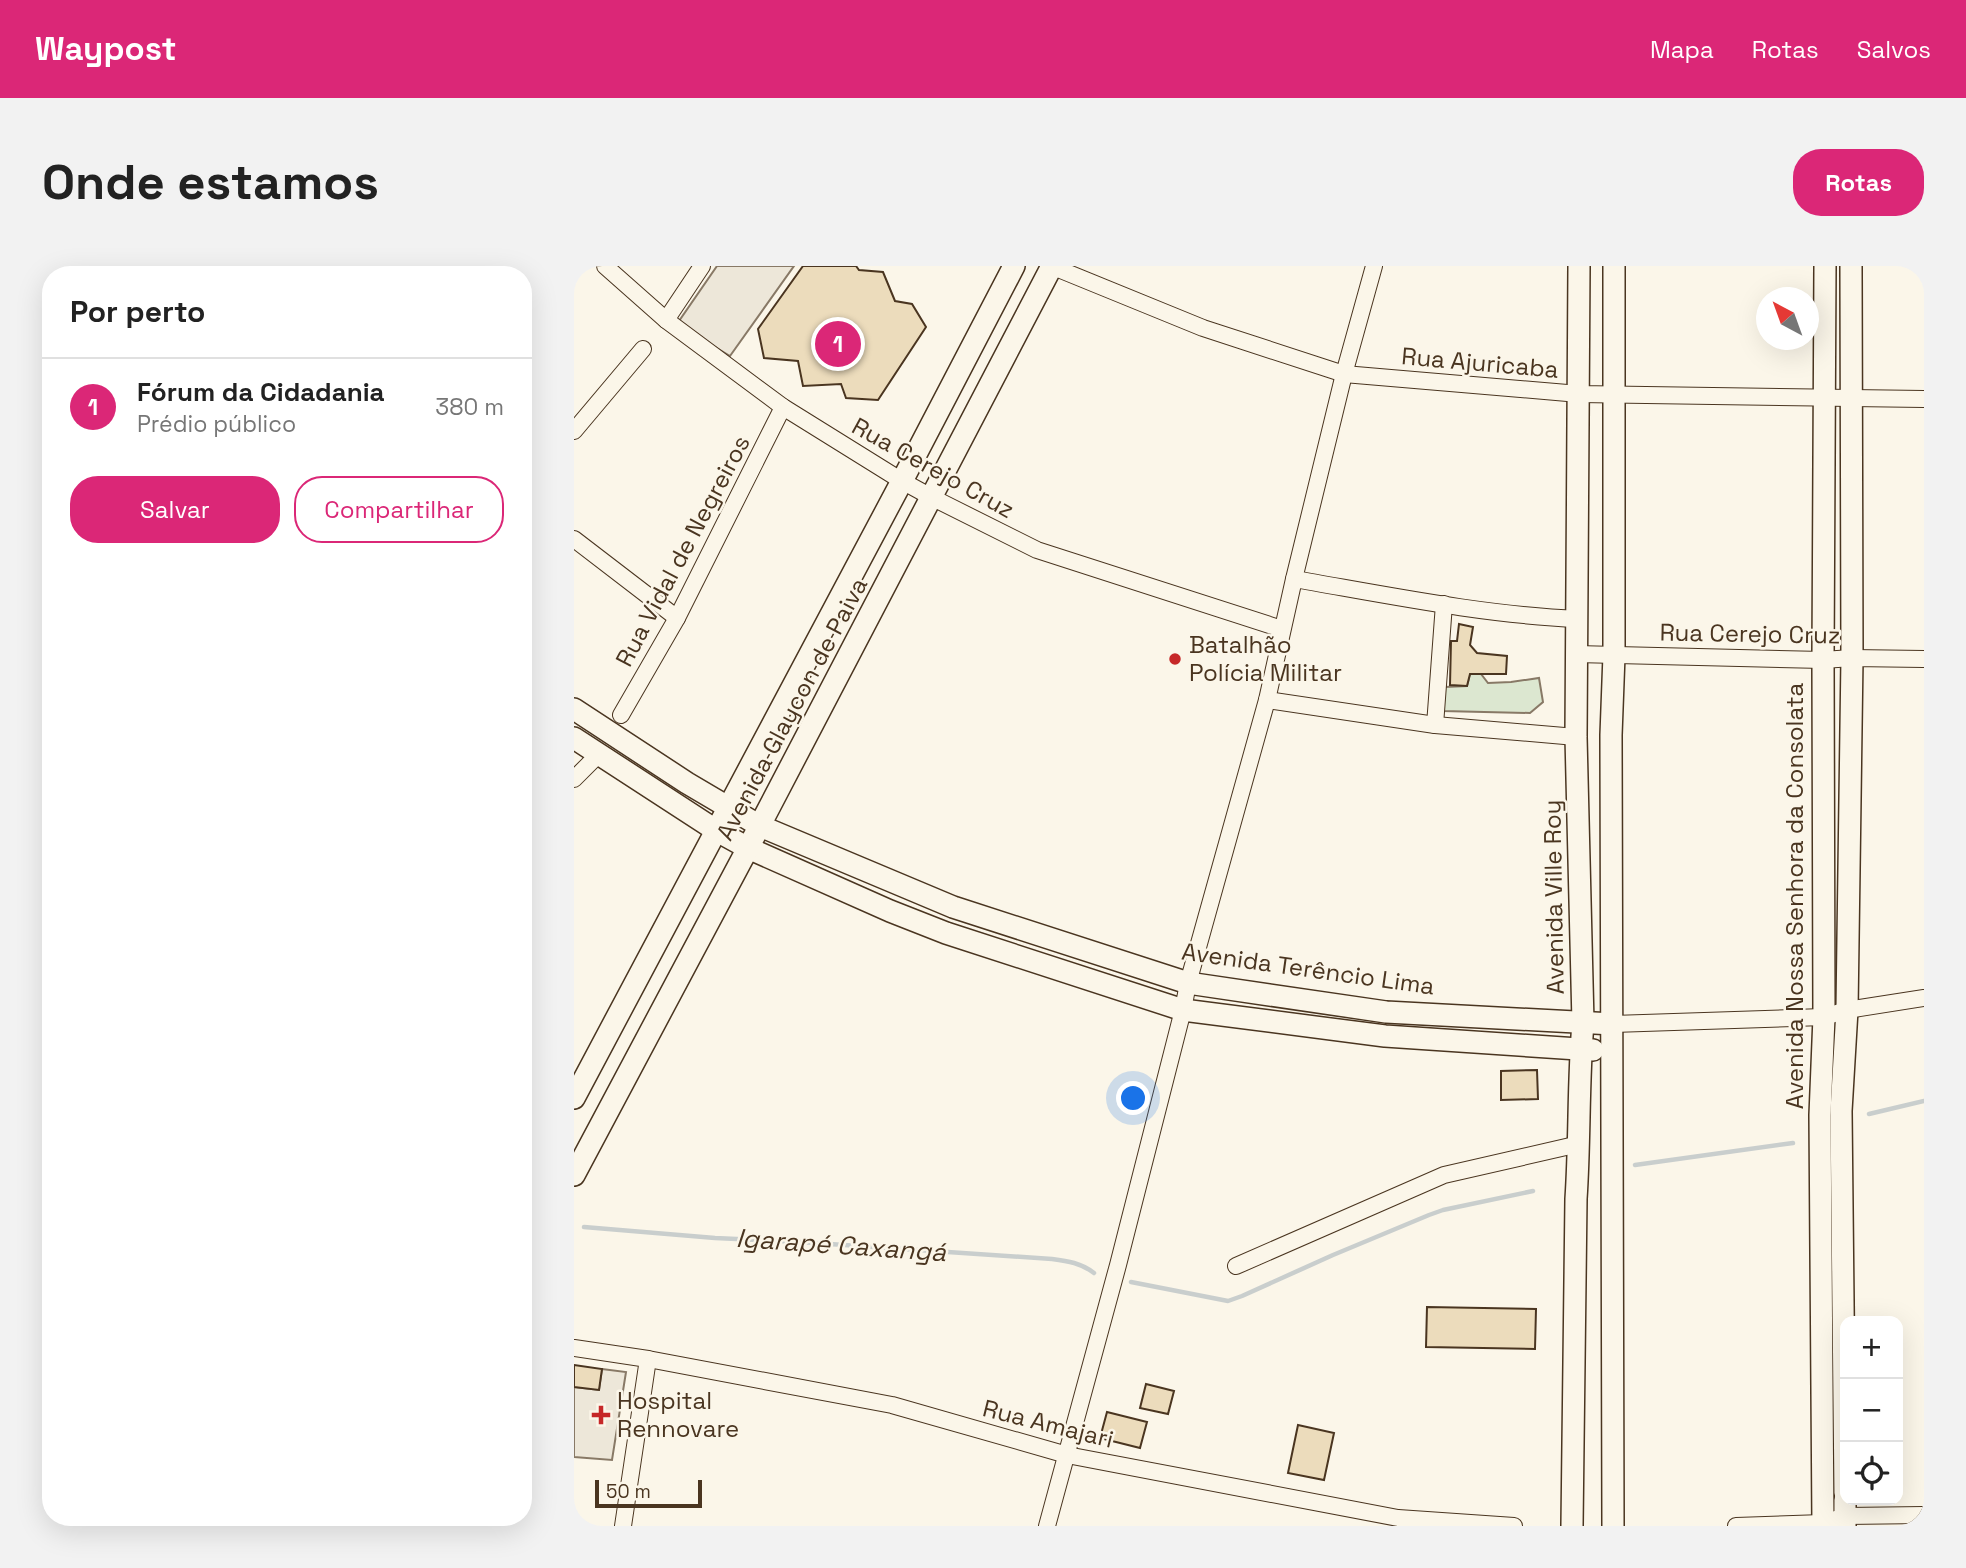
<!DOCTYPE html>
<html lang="pt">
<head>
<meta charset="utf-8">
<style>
  body { margin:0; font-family:"Space Grotesk",sans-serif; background:#f2f2f2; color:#222 }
  .controls { position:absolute; right:21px; bottom:21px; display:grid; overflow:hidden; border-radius:14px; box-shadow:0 7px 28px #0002 }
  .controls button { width:63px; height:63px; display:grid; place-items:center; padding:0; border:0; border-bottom:2px solid #e0e0e0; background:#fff; color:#222; font:35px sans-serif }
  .compass { position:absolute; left:1182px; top:21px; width:63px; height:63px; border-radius:50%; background:#fff; box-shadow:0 7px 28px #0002; rotate:319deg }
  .scale { position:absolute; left:21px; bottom:18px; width:107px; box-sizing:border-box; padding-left:7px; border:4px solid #4a3520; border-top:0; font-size:19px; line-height:24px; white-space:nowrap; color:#4a3520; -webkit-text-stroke:5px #fbf6e9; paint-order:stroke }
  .you { position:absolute; left:560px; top:833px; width:24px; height:24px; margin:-18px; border:5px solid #fff; border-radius:50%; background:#1a73e8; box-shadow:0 0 0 10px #1a73e833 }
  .badge { display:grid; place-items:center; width:46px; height:46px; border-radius:50%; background:#db2777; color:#fff; font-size:23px; font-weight:700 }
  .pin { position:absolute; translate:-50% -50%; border:4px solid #fff; box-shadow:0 2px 7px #0006 }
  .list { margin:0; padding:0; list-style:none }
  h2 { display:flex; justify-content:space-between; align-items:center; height:91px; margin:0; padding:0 28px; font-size:30px }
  h2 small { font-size:23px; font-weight:400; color:#767676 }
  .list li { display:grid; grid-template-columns:46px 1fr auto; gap:21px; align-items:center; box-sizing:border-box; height:98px; padding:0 28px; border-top:2px solid #e0e0e0 }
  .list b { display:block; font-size:26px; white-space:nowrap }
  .list p { margin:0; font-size:23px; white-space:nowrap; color:#767676 }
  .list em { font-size:23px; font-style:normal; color:#767676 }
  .actions { display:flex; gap:14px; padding:21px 28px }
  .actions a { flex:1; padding:16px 0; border:2px solid #db2777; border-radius:28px; text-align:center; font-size:24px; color:#db2777 }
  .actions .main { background:#db2777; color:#fff }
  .icon { flex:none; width:38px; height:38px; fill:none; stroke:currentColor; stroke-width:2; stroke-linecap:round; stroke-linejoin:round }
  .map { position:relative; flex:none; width:1350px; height:1260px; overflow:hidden; border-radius:28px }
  header { display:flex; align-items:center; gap:42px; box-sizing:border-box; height:98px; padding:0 35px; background:#db2777; color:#fff }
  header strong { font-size:33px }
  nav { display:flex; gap:38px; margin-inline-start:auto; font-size:24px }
  .intro { display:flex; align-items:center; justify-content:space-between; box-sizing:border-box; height:168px; padding:0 42px }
  h1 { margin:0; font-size:49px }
  .button { padding:18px 32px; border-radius:28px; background:#db2777; color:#fff; font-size:24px; font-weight:700 }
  main { display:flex; gap:42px; padding:0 42px }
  aside { flex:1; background:#fff; border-radius:28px; box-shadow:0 7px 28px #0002 }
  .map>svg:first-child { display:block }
  .green { fill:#dce7d0; stroke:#887966; stroke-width:2 }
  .parking { fill:#ede7d9; stroke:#887966; stroke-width:2 }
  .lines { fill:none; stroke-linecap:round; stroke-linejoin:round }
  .stream { stroke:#c9cecd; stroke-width:4.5 }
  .building { fill:#ecdcbc; stroke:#4a3520; stroke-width:2 }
  .minor-casing { stroke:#4a3520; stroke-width:18 }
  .major-casing { stroke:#4a3520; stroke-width:24 }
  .minor { stroke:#fbf6e9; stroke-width:16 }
  .major { stroke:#fbf6e9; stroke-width:21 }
  .poi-dot { fill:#c62828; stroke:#fbf6e9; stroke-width:2.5 }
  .labels { text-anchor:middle; stroke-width:5; stroke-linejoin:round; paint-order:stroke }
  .street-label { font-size:24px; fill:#4a3520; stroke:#fbf6e9 }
  .poi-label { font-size:24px; fill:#4a3520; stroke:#fbf6e9; text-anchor:start }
  .water-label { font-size:26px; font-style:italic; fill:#4a3520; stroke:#fbf6e9 }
</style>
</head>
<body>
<header>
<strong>Waypost</strong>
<nav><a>Mapa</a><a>Rotas</a><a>Salvos</a></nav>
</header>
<div class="intro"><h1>Onde estamos</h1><a class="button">Rotas</a></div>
<main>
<aside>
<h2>Por perto<small></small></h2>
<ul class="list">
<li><span class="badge">1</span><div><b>Fórum da Cidadania</b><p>Prédio público</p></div><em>380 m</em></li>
</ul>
<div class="actions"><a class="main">Salvar</a><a>Compartilhar</a></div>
</aside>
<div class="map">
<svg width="1350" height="1260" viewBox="0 0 1350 1260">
  <rect width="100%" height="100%" fill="#fbf6e9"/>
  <polygon class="green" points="896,408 907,408 914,417 937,416 965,412 969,436 956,447 869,445 871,421 893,420"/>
  <g class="parking">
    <polygon points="143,0 220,0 156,90 103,58"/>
    <polygon points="28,1103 52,1106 38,1194 0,1191 0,1121 25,1124"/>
  </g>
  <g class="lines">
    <g class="stream">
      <polyline points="1295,848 1350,835"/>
      <polyline points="1061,899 1219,877"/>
      <path d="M10,961L141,972L226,976L478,993C494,995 507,997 520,1007"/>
      <polyline points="557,1016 654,1035 668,1030 759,989 855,949 869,944 959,925"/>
    </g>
  </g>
  <g class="building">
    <polygon points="229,0 282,0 285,4 309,6 321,35 338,38 352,61 304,134 272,132 267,118 229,120 224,95 190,92 184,63"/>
    <polygon points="885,358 899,361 896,379 903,387 933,390 932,408 896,408 893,420 876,419 877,375 883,375"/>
    <polygon points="963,804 964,833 927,834 927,805"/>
    <polygon points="853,1041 962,1043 961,1083 852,1081"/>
    <polygon points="0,1099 28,1103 25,1124 0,1121"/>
    <polygon points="572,1118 600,1125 594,1148 566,1142"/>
    <polygon points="533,1146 573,1156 566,1182 526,1172"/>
    <polygon points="724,1159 760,1167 750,1214 714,1207"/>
  </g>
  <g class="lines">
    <defs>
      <g id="minor">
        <polyline points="31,0 92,54 209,141 328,215 359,232 463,284 708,363"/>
        <polyline points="477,0 629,62 770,108 1005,128 1350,133"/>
        <polyline points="92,54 128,0"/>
        <polyline points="0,165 69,83"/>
        <polyline points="0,273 103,352"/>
        <path d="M720,313C813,329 910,349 1004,353"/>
        <polyline points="1002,388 1249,394 1278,392 1350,393"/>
        <polyline points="693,434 861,459 1002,471"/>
        <polyline points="47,449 103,352 209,141"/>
        <polyline points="861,459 870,338"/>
        <polyline points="0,513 24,489"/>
        <polyline points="1039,758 1250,751 1273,744 1350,732"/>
        <polyline points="662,1000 870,909 1005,878"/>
        <polyline points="0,1082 74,1093 318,1139 493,1189 824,1252 940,1260"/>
        <polyline points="49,1260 74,1093"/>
        <polyline points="473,1260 544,999 609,744 614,717 693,434 720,313 770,108 800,0"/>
        <polyline points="1162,1260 1249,1257 1271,1250 1350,1249"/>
      </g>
      <g id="major">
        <polyline points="0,443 113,517 186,560 379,641 614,717 812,746 1039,758"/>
        <polyline points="0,472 143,565 174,582 316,645 372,667 609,744 811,770 1019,784"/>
        <polyline points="0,832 328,215 440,0"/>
        <polyline points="0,909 174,582 478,0"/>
        <polyline points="1271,1227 1267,845 1273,744 1278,392 1277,0"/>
        <polyline points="1271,1234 1271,1260"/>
        <path d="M998,1260L1002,933C1006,874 1004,815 1009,757L1002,471L1005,0"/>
        <polyline points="1039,1260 1037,469 1040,389 1040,0"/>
        <polyline points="1249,1260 1246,849 1250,751 1249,394 1251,0"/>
      </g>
    </defs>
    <use href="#minor" class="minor-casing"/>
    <use href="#major" class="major-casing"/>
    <use href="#minor" class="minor"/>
    <use href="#major" class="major"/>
  </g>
  <g class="poi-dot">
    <circle cx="601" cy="393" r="7"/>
    <path d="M23.5 1138.5h7v7h7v7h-7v7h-7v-7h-7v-7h7z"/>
  </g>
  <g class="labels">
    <g class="street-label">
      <text transform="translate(906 97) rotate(5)" y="8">Rua Ajuricaba</text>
      <text transform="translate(359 202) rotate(29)" y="8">Rua Cerejo Cruz</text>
      <text transform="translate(109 285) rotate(-62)" y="8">Rua Vidal de Negreiros</text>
      <text transform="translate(1176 368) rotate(1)" y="8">Rua Cerejo Cruz</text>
      <text transform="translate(218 443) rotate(-62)" y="8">Avenida Glaycon de Paiva</text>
      <text transform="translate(1221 630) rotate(-90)" y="8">Avenida Nossa Senhora da Consolata</text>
      <text transform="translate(980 631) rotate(-91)" y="8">Avenida Ville Roy</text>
      <text transform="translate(734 703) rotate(8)" y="8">Avenida Terêncio Lima</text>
      <text transform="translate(474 1158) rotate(14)" y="8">Rua Amajari</text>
    </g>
    <g class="poi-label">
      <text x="615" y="387">Batalhão<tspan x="615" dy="28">Polícia Militar</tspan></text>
      <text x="43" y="1143">Hospital<tspan x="43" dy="28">Rennovare</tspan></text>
    </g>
    <g class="water-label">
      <text transform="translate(267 979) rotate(4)" y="9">Igarapé Caxangá</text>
    </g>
  </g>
</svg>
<div class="controls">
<button>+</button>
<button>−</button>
<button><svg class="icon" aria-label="locate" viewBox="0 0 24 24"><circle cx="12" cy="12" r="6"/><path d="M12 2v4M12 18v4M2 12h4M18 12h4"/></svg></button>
</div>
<svg class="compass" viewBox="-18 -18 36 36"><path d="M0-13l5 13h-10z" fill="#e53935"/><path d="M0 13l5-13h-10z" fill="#767676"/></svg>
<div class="scale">50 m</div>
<div class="you"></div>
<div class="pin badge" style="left:264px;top:78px">1</div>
</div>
</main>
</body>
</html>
